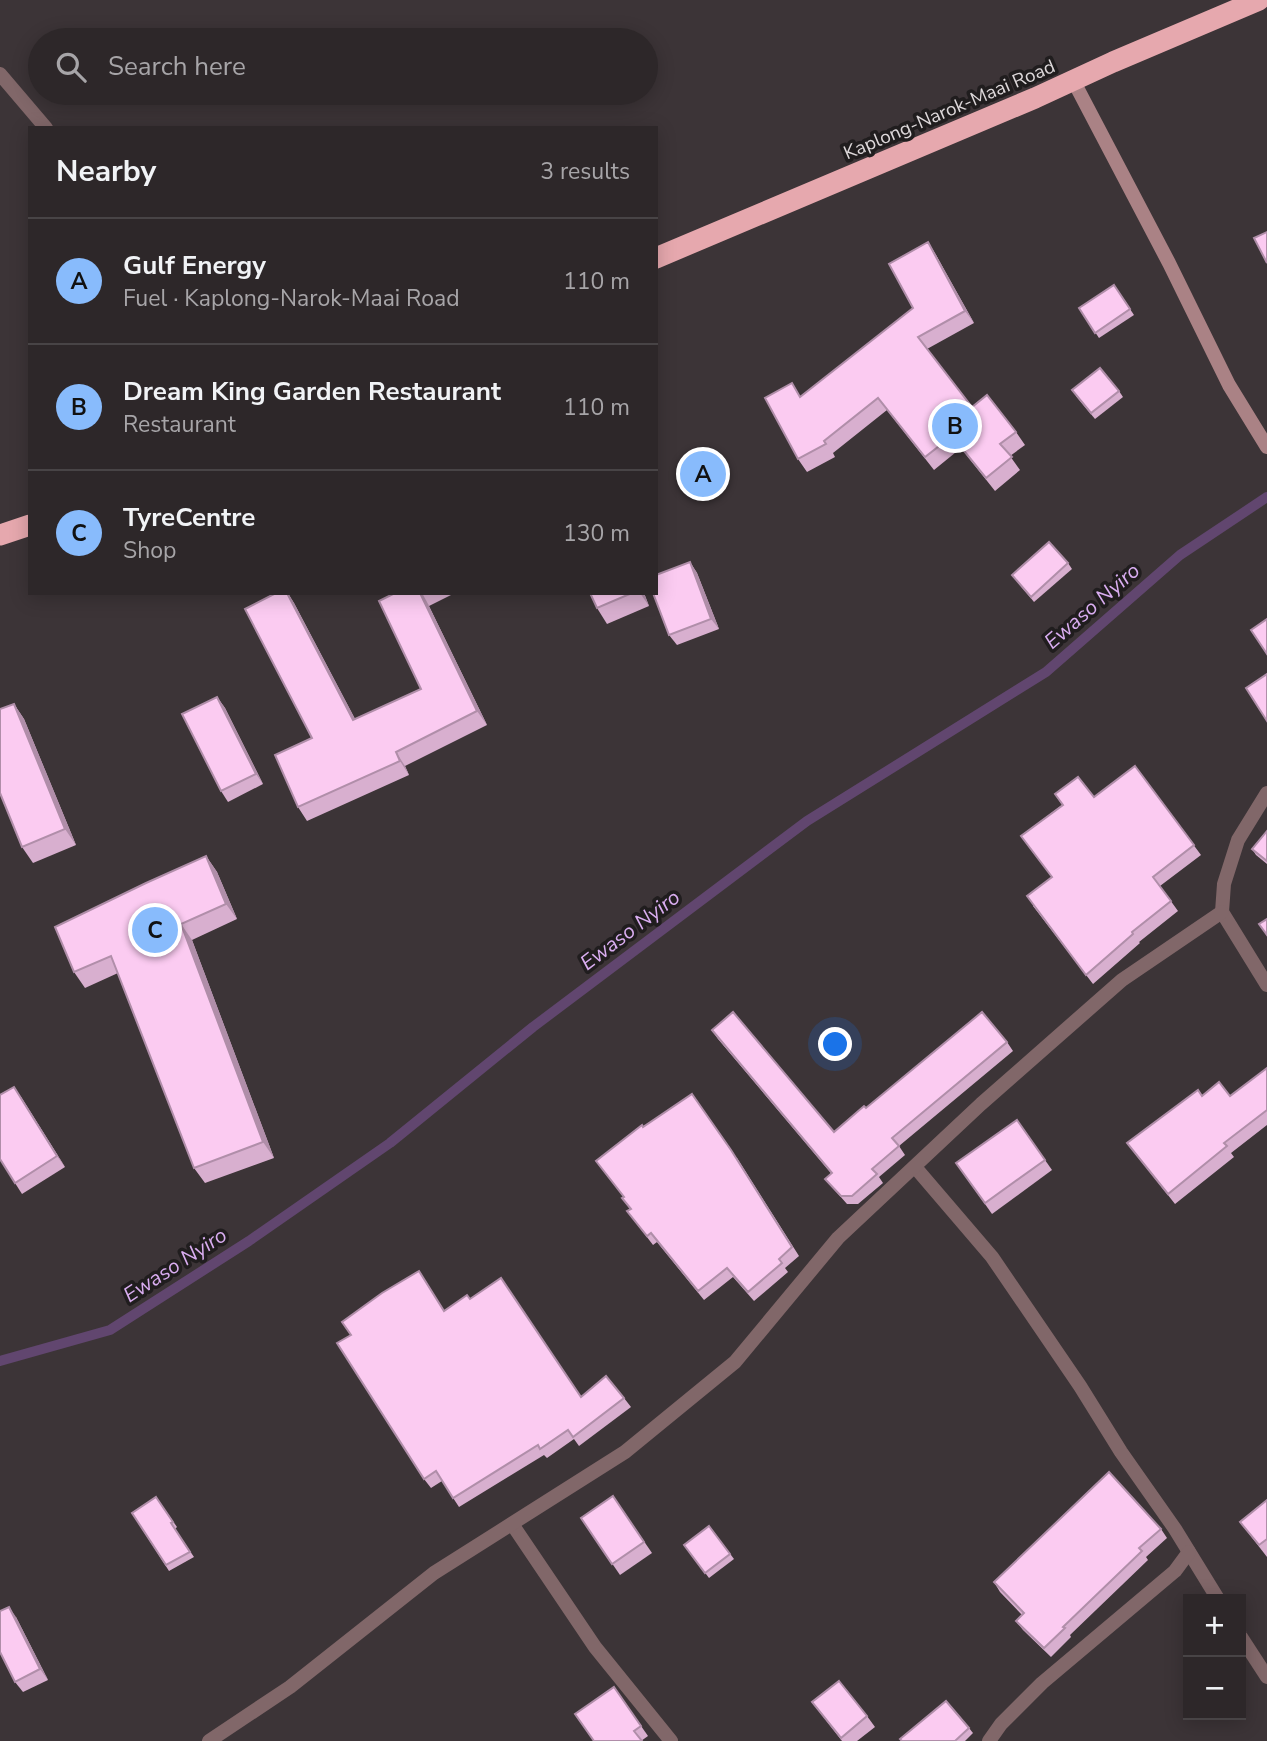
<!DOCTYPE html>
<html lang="en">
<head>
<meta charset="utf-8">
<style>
  body { margin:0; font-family:"Nunito Sans",sans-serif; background:#393335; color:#f1f3f6 }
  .controls { position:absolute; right:21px; bottom:21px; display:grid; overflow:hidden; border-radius:0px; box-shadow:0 4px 18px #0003 }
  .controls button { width:63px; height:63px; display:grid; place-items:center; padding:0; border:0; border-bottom:2px solid #484446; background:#2d2729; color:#f1f3f6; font:35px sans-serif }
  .you { position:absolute; left:836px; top:1045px; width:24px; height:24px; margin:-18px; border:5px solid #fff; border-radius:50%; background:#1a73e8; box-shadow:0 0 0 10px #1a73e833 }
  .badge { display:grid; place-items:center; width:46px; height:46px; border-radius:50%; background:#88bbfc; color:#111; font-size:23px; font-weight:700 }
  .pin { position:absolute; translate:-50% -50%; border:4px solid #fff; box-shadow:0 2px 7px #0006 }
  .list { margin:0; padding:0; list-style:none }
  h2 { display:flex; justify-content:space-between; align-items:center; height:91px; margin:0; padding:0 28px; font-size:30px }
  h2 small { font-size:23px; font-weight:400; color:#a7a5a8 }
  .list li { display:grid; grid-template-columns:46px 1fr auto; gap:21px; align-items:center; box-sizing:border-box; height:126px; padding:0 28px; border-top:2px solid #484446 }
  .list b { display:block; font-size:26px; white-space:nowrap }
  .list p { margin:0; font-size:23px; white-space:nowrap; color:#a7a5a8 }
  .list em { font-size:23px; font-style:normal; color:#a7a5a8 }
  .icon { flex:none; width:38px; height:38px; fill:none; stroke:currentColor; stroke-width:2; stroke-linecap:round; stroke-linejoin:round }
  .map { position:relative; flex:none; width:1267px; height:1741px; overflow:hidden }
  .search { position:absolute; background:#2d2729; box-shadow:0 4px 18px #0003; left:28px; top:28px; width:630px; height:77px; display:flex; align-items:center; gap:18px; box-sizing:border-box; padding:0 24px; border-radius:38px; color:#a7a5a8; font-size:26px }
  .panel { position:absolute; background:#2d2729; box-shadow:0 4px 18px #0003; left:28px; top:126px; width:630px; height:469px; border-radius:0px }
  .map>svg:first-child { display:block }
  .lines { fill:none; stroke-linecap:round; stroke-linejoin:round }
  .stream { stroke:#61466f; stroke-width:10 }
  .street { stroke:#816769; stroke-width:14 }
  .secondary { stroke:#aa8285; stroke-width:14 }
  .highway { stroke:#e6a8ae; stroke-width:21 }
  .wall { fill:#d8afcf }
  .shaded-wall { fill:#b08ea9 }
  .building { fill:#fbcbf1; stroke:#b08ea9; stroke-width:2 }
  .labels { text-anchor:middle; stroke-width:7; stroke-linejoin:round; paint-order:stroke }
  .street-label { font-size:19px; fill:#ddd8da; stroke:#201d1e }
  .water-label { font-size:21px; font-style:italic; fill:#d9adf0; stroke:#201d1e }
</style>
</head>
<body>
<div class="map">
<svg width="1267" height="1741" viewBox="0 0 1267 1741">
  <rect width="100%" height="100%" fill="#3c3437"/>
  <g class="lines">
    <polyline class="stream" points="0,1361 110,1330 249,1241 390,1143 533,1027 807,821 1046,672 1180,555 1267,497"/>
    <g class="street">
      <polyline points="0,74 46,128"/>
      <polyline points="1267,793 1238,840 1224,884 1222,912 1267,985"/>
      <polyline points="915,1167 992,1257 1080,1386 1121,1452 1175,1529 1218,1599"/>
      <polyline points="512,1524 595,1647 671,1741"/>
      <polyline points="1241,1637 1267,1677"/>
      <polyline points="209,1741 290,1687 434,1573 625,1452 735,1362 838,1238 981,1104 1122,980 1222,912"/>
      <polyline points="989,1741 1001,1724 1042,1683 1175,1571 1189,1552"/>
    </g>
    <polyline class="secondary" points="1073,80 1169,263 1229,385 1267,447"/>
    <g class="highway">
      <polyline points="656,258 1035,98 1113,62 1259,0"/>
      <polyline points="0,535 30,525"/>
    </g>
  </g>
  <g class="wall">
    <polygon points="928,242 936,255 974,323 927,349 972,407 1016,432 1025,445 1010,456 1020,470 995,491 961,448 934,470 887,410 833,453 835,457 807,472 798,459 801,396 913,308"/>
    <polygon points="1114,285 1134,315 1099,338 1079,308"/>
    <polygon points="1119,391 1123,397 1095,419 1076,396"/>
    <polygon points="690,562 697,573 719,629 677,645 669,635"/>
    <polygon points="1068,563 1072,569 1034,602 1012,575"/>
    <polygon points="276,593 288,593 294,603 355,719 421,689 395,593 455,593 429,606 427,602 487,725 405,766 409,775 307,821 298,807 312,738"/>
    <polygon points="590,593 644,593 649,606 607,624 597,608"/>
    <polygon points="217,697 225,708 263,784 228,802 221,791"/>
    <polygon points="14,704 24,719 76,845 33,863 22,847"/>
    <polygon points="1135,766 1201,855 1160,886 1178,911 1139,942 1140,943 1093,984 1033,906 1052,877 1021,836 1062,805 1055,794 1094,797"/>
    <polygon points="1267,831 1267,864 1256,855 1252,849"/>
    <polygon points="206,856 217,872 237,919 192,940 274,1158 205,1183 194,1168 118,973 85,988 74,972"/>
    <polygon points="712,1030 834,1132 866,1108 1007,1042 1013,1051 899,1146 905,1155 879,1177 883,1183 858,1204 847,1204 825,1179 831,1173 718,1039"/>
    <polygon points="1267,1068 1267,1125 1231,1153 1234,1157 1175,1204 1127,1143 1202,1096 1230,1096"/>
    <polygon points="21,1097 65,1167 22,1194 15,1183"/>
    <polygon points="1017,1120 1052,1170 992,1214 956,1163"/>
    <polygon points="643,1127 737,1158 799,1256 785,1268 788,1272 754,1301 733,1277 704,1300 657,1242 653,1245 627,1211 630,1209 622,1198 624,1197 596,1161"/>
    <polygon points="425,1280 444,1311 470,1299 581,1397 624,1398 631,1407 579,1446 574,1439 547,1458 544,1455 459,1507 442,1481 431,1488 424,1479 351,1335"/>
    <polygon points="613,1496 652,1553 620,1575 581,1518"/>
    <polygon points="156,1497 177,1527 175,1529 194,1557 169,1571 132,1513"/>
    <polygon points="1267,1500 1267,1557 1240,1522"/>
    <polygon points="709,1526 734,1559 709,1578 684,1545"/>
    <polygon points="1161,1529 1167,1538 1146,1557 1148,1560 1070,1635 1071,1637 1051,1657 1023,1630 1016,1621 1022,1615 1000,1592 994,1582"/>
    <polygon points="16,1617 48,1680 23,1692 15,1682"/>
    <polygon points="614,1687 648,1736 641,1741 594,1741"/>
    <polygon points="812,1702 867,1716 875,1727 857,1741 842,1741"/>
    <polygon points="969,1728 973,1733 965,1741 902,1741"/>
  </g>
  <g class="shaded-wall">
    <polygon points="928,242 936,255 974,323 965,311"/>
    <polygon points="690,562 697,573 719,629 711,619"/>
    <polygon points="287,593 294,603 363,734 353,720"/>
    <polygon points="420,593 422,593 427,602 487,725 477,711"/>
    <polygon points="640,593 644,593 649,606"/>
    <polygon points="217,697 225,708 263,784 256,774"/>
    <polygon points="14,704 24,719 76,845 65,829"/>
    <polygon points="396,752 405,766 409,775 400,761"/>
    <polygon points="206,856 217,872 237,919 226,904"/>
    <polygon points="181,924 192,940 274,1158 263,1142"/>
    <polygon points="14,1087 21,1097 65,1167 57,1156"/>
    <polygon points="9,1607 16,1617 48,1680 40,1669"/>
  </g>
  <g class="building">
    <polygon points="1267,232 1267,263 1254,238"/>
    <polygon points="928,242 965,311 918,337 972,407 987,395 1016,432 1000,444 1012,457 986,478 952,436 925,457 878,398 824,441 826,444 798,459 765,398 792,383 800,397 913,308 889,264"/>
    <polygon points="1114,285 1130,309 1095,333 1079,308"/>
    <polygon points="1100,368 1119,391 1091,413 1072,390"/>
    <polygon points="1049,542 1068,563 1031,597 1012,575"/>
    <polygon points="690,562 711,619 669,635 653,593 656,593 656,575"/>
    <polygon points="276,593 287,593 353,720 421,689 379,601 395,593 420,593 477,711 396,752 400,761 298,807 275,755 312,738 245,609"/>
    <polygon points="590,593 632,593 597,608"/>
    <polygon points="1267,619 1267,654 1251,630"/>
    <polygon points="1267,674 1267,721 1246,688"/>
    <polygon points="217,697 256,774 221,791 182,714"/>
    <polygon points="14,704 65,829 22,847 0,793 0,709"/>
    <polygon points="1135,766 1194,845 1153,877 1171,901 1132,932 1133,934 1086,975 1027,896 1052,877 1021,836 1063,805 1055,794 1078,777 1094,797"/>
    <polygon points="1267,831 1267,861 1252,849"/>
    <polygon points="206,856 226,904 181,924 263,1142 194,1168 111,956 74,972 55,927 146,883"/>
    <polygon points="1267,919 1267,935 1259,924"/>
    <polygon points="733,1012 834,1132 864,1106 866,1108 982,1012 1007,1042 892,1138 899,1146 872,1169 877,1174 852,1196 841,1196 825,1179 832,1173 712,1030"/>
    <polygon points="1267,1068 1267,1110 1224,1143 1227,1146 1168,1194 1127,1143 1198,1090 1202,1096 1219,1082 1230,1096"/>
    <polygon points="14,1087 57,1156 15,1183 0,1159 0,1095"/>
    <polygon points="692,1094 731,1150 792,1247 779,1259 782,1263 748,1292 727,1268 698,1291 651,1233 647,1236 627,1211 631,1209 622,1198 624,1197 596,1161 642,1125 643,1127"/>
    <polygon points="1017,1120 1045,1160 985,1203 956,1163"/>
    <polygon points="419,1271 444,1311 467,1295 470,1299 501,1278 581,1397 606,1376 624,1398 573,1437 568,1430 540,1449 538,1445 453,1498 436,1471 424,1479 337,1343 351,1335 342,1322 382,1293"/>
    <polygon points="1109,1472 1161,1529 1139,1548 1142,1551 1063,1627 1065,1628 1044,1648 1016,1621 1024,1613 994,1582"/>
    <polygon points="613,1496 644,1542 612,1564 581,1518"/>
    <polygon points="156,1497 173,1522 171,1523 190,1552 166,1565 132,1513"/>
    <polygon points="1267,1500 1267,1539 1259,1545 1240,1522"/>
    <polygon points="709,1526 730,1554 705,1573 684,1545"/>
    <polygon points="9,1607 40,1669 15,1682 0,1652 0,1611"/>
    <polygon points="839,1681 867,1716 841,1738 812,1702"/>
    <polygon points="614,1687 641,1726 634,1731 642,1741 594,1741 575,1714"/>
    <polygon points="946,1701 969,1728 955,1741 902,1741 900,1739"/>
  </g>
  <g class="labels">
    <g class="street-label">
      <text transform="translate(949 109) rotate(-23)" y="7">Kaplong-Narok-Maai Road</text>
    </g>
    <g class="water-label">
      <text transform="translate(1092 606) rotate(-41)" y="7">Ewaso Nyiro</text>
      <text transform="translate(630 930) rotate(-37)" y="7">Ewaso Nyiro</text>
      <text transform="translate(175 1265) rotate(-33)" y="7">Ewaso Nyiro</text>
    </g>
  </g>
</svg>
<div class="controls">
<button>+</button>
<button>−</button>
</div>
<div class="you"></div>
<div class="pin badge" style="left:703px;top:474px">A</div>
<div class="pin badge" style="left:955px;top:426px">B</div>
<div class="pin badge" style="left:155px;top:930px">C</div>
<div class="search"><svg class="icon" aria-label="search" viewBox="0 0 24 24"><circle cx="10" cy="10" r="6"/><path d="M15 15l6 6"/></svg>Search here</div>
<section class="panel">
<h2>Nearby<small>3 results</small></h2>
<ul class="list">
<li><span class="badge">A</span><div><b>Gulf Energy</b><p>Fuel · Kaplong-Narok-Maai Road</p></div><em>110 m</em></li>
<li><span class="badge">B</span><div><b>Dream King Garden Restaurant</b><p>Restaurant</p></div><em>110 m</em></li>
<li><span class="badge">C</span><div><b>TyreCentre</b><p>Shop</p></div><em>130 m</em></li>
</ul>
</section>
</div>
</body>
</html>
